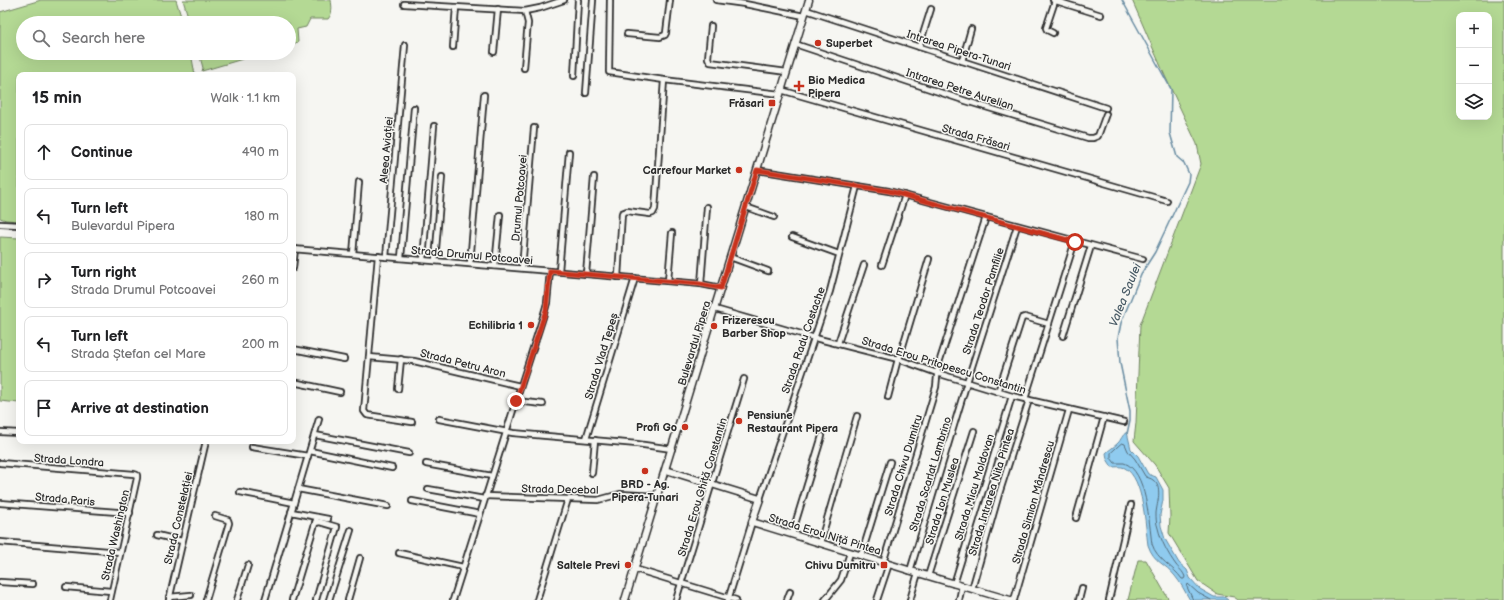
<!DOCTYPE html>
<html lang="en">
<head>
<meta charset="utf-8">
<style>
  body { margin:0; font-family:"Balsamiq Sans",sans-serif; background:#f6f6f6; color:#202124 }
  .controls { position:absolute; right:12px; top:12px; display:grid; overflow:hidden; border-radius:8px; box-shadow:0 4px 16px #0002 }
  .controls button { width:36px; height:36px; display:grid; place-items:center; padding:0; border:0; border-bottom:1px solid #e0e0e0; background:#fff; color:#202124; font:20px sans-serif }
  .stop { position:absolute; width:12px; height:12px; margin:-9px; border:3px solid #c8321e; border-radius:50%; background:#fff }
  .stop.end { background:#c8321e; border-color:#fff; box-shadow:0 1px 4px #0008 }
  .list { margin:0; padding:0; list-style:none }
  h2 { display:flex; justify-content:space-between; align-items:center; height:52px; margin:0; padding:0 16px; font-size:17px }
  h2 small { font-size:13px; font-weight:400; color:#757577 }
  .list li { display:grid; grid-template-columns:26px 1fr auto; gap:12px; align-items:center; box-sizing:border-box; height:56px; margin:0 8px 8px; padding:0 8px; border:1px solid #e0e0e0; border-radius:8px }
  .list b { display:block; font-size:15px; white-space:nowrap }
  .list p { margin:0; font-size:13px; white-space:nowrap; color:#757577 }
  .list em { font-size:13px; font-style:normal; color:#757577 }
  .icon { flex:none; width:22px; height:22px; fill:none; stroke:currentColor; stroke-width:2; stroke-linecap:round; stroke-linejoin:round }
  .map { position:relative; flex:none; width:1504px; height:600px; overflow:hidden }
  .search { position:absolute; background:#fff; box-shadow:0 4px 16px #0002; left:16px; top:16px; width:280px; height:44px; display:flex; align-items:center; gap:10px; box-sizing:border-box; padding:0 14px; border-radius:22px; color:#757577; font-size:15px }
  .panel { position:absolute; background:#fff; box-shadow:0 4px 16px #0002; left:16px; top:72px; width:280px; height:372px; border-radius:8px }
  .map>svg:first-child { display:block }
  .green { fill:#b4d994; stroke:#708260; fill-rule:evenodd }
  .water { fill:#8fcbef; stroke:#678ba1 }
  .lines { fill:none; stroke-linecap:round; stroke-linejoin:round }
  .shore { stroke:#536b79; stroke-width:1 }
  .stream { stroke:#678ba1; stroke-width:1.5 }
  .street-casing { stroke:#2b2b2b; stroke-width:8 }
  .secondary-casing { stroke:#2b2b2b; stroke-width:9 }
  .street { stroke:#f6f6f2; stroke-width:4.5 }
  .secondary { stroke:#f6f6f2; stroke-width:6 }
  .route { stroke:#c8321e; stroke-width:5 }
  .poi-dot { fill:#c8321e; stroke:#f6f6f2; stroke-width:1.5 }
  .labels { text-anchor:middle; stroke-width:3; stroke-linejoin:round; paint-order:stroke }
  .poi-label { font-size:11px; font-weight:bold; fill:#2b2b2b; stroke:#f6f6f2; text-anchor:end }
  .street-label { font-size:11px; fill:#2b2b2b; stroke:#f6f6f2 }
  .water-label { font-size:12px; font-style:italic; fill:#495b66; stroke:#f6f6f2 }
</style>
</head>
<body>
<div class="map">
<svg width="1504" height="600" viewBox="0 0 1504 600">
  <rect width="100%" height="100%" fill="#f6f6f2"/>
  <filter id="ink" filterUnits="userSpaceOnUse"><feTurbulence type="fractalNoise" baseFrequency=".025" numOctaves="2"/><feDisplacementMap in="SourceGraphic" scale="8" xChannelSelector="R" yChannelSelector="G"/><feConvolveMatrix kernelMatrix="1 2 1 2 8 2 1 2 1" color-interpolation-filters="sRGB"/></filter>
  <g filter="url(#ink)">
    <g class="green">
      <polygon points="41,0 176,0 183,23 23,23 23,53 191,53 195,75 19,75 19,221 6,220 0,218 0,12"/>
      <path d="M183,0H331C332,7 333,13 328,19H310L306,27L297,29L298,42L289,45V23H190Z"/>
      <path d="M1132,0H1504V600H1238L1234,597L1217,594L1198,581L1169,533L1170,516L1169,488L1155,465L1134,441L1136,423L1140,325L1201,164L1197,144L1165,76ZM1459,15H1489V117H1459Z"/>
      <polygon points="199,53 263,53 202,71 203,68"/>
      <polygon points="0,237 19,238 19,403 0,401"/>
      <polygon points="1138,560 1146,560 1169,600 1128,600"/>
    </g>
    <path class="water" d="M1127,432L1131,449L1138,456L1148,474L1156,477L1163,490V500L1160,515L1161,526L1165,539L1179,563L1187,570L1190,578L1200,589L1214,597H1224L1228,600H1190C1185,592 1181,583 1175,576C1165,563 1154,563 1148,545C1145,525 1144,479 1125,468C1121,466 1116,467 1112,467L1107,459L1106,453C1110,449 1114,447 1118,443C1121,440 1122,435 1127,432Z"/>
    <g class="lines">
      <g class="shore">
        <path d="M1122,443L1125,444L1128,451L1135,459L1145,476C1147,478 1151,478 1153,480C1163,487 1157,503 1156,513C1156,517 1156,523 1158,528C1161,541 1168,554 1176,565C1179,569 1183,571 1185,577L1184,579H1182C1173,566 1157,560 1152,544C1149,524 1147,470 1124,463C1121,463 1118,463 1115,463L1111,458V453Z"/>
        <polyline points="1193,600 1187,587 1188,584 1198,593 1211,600"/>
      </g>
      <polyline class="stream" points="1122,0 1171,89 1170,133 1177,157 1184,163 1189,174 1188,182 1155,252 1141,274 1121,323 1118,338 1120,363 1130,411 1130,420 1127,434"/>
      <defs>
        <g id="street">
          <polyline points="610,0 609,72 664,80 780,94"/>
          <polyline points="716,0 745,4 804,16"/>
          <polyline points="1053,0 1101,15"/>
          <polyline points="404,4 525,11 540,8 564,0"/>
          <polyline points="806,10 1106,108"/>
          <polyline points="711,26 708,58 710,62 787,72"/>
          <polyline points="1053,33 1047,30 1046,28 1055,1"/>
          <polyline points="627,34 660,37 665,35 666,33 670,0"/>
          <polyline points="795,44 966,101 1088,138 1093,138 1098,136 1106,114"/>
          <polyline points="453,47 456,7"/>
          <polyline points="919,47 931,9"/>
          <polyline points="494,52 498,9"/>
          <polyline points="962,61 971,29"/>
          <polyline points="524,68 527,33 528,23 525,11"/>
          <polyline points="574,76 578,0"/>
          <polyline points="781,90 1167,201"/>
          <polyline points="586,93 593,0"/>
          <polyline points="757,170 889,191 1143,259"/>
          <polyline points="746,207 774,217"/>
          <polyline points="0,224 19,225"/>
          <polyline points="792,237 839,254"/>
          <polyline points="293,249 586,274 701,284 721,288"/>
          <polyline points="353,254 359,182"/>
          <polyline points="378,256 364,411 367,415 412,422"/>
          <polyline points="386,257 405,45"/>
          <polyline points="730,257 768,271"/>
          <polyline points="401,258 414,108"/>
          <polyline points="423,260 434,126"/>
          <polyline points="435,261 442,177"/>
          <polyline points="470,264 484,95"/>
          <polyline points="882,265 905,195"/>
          <polyline points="495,266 500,215"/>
          <polyline points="293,268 295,249"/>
          <polyline points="522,268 534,128"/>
          <polyline points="559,271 569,152"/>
          <polyline points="586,274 594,177"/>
          <polyline points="618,277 622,213 627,211 650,214 653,213 655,209 664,80"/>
          <polyline points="668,281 672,233"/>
          <polyline points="701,284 707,207"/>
          <polyline points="715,309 815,338 898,359 937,373 1012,396 1124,422"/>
          <polyline points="1063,336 1091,246"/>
          <polyline points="838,343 864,265"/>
          <polyline points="293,349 344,359"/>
          <polyline points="369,357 414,361 520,386"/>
          <polyline points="899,359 929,259"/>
          <polyline points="293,382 340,392"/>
          <polyline points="398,389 401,359"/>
          <polyline points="998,392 1022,318 1025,317 1049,324"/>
          <polyline points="888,397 898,359"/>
          <polyline points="1025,399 1075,241"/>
          <polyline points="516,401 543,404"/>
          <polyline points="439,419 513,433 637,444 672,449"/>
          <polyline points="0,432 19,433"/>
          <polyline points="315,435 409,453"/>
          <polyline points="586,439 635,278"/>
          <polyline points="252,447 308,456"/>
          <polyline points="310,451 392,468"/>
          <polyline points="0,463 134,474 137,475 137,478 110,600"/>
          <polyline points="426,464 492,476"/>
          <polyline points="592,473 595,440"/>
          <polyline points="298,489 388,506"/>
          <polyline points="428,489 484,499"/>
          <polyline points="240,492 294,503"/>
          <polyline points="485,496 598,500 620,494 657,496"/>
          <polyline points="760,499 830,291 857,186"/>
          <polyline points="412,501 480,514"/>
          <polyline points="0,503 130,513"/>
          <polyline points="291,512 328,519"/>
          <polyline points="1076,518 1104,417"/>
          <polyline points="315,523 320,522 337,527 316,600"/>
          <polyline points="792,534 822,436"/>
          <polyline points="157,535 182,541"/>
          <polyline points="0,542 120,552"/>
          <polyline points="820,543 857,416"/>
          <polyline points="399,553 463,567"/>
          <polyline points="861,556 890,462"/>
          <polyline points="883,563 936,387 938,366 986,217"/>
          <polyline points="635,569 736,600"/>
          <polyline points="910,571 967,382 1017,226"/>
          <polyline points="928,576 974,431"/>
          <polyline points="0,582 33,584"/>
          <polyline points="954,584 1012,396"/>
          <polyline points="66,587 111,591"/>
          <polyline points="972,589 999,494 1029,400"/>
          <polyline points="169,597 191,595"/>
          <polyline points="169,600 206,441"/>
          <polyline points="206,600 229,523 228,520 215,516"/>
          <polyline points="237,600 248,565"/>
          <polyline points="265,600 319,419"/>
          <polyline points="292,600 317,517"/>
          <polyline points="329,600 351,530"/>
          <polyline points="348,600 360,558"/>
          <polyline points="453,600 516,401 543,317 547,303 550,271"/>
          <polyline points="537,600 568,499"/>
          <polyline points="676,600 744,379"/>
          <polyline points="728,600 752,522"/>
          <polyline points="787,600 790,592"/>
          <polyline points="825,600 841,580 850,553"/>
          <polyline points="877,600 889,564"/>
          <polyline points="910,600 918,573"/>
          <polyline points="959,600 962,586"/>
          <polyline points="1014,600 1069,410"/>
          <polyline points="1079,600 1082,588"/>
          <polyline points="1109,600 1131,505"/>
        </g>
        <g id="secondary">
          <polyline points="666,470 760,499 752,522 918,573 1010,600"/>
          <polyline points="625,600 809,0"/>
        </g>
      </defs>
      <use href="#street" class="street-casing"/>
      <use href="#secondary" class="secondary-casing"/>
      <use href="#street" class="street"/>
      <use href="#secondary" class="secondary"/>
    </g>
  </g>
  <g class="lines" filter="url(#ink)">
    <polyline class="route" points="516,401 546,310 550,271 700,284 721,288 757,170 889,191 1075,242"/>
  </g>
  <g class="poi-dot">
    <circle cx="818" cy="43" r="4"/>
    <path d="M797 80h4v4h4v4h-4v4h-4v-4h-4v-4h4z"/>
    <rect x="768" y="99" width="8" height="8" rx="2"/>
    <circle cx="739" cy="170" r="4"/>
    <circle cx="531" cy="325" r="4"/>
    <circle cx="714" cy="326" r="4"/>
    <circle cx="739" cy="421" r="4"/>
    <circle cx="685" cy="427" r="4"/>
    <circle cx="645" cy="471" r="4"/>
    <circle cx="628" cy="565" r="4"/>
    <rect x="880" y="561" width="8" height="8" rx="2"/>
  </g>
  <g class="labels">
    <g class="poi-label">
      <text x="826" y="47" text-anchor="start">Superbet</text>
      <text x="808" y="84" text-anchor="start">Bio Medica<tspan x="808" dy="13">Pipera</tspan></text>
      <text x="764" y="107">Frăsari</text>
      <text x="731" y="174">Carrefour Market</text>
      <text x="722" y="324" text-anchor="start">Frizerescu<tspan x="722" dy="13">Barber Shop</tspan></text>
      <text x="523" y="329">Echilibria 1</text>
      <text x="747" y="419" text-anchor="start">Pensiune<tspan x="747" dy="13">Restaurant Pipera</tspan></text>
      <text x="677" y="431">Profi Go</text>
      <text x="645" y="488" text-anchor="middle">BRD - Ag.<tspan x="645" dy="13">Pipera-Tunari</tspan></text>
      <text x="620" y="569">Saltele Previ</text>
      <text x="876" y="569">Chivu Dumitru</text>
    </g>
    <g class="street-label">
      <text transform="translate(959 50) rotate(18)" y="4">Intrarea Pipera-Tunari</text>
      <text transform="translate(960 89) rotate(18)" y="4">Intrarea Petre Aurelian</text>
      <text transform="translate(976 137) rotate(16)" y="4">Strada Frăsari</text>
      <text transform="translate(386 150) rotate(-85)" y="4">Aleea Aviației</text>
      <text transform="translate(519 198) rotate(-85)" y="4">Drumul Potcoavei</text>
      <text transform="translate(472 255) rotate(5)" y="4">Strada Drumul Potcoavei</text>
      <text transform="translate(983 301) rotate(-72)" y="4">Strada Teodor Pamfilie</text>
      <text transform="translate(803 340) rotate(-71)" y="4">Strada Radu Costache</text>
      <text transform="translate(694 343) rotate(-73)" y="4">Bulevardul Pipera</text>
      <text transform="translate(601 356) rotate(-73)" y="4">Strada Vlad Țepeș</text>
      <text transform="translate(463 363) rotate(14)" y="4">Strada Petru Aron</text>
      <text transform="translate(944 365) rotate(17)" y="4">Strada Erou Pritopescu Constantin</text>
      <text transform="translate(69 460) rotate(4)" y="4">Strada Londra</text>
      <text transform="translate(903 465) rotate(-73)" y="4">Strada Chivu Dumitru</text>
      <text transform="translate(930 474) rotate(-73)" y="4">Strada Scarlat Lambrino</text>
      <text transform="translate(702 487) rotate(-73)" y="4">Strada Erou Ghiță Constantin</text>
      <text transform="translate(974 487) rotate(-73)" y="4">Strada Micu Moldovan</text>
      <text transform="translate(560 489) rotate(1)" y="4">Strada Decebal</text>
      <text transform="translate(991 492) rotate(-73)" y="4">Strada Intrarea Nita Pintea</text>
      <text transform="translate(65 499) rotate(5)" y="4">Strada Paris</text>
      <text transform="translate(942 501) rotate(-73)" y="4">Strada Ion Muslea</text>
      <text transform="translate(1033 502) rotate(-74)" y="4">Strada Simion Mândrescu</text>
      <text transform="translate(178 518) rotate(-77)" y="4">Strada Constelației</text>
      <text transform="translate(825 534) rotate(17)" y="4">Strada Erou Niță Pintea</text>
      <text transform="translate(115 535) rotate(-77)" y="4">Strada Washington</text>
    </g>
    <g class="water-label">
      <text transform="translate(1125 295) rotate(-68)" y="4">Valea Saulei</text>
    </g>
  </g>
</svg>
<div class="controls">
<button>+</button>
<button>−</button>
<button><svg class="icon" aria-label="layers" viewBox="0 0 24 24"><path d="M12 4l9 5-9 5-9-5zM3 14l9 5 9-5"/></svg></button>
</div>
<div class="stop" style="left:1075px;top:242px"></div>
<div class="stop end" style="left:516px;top:401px"></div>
<div class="search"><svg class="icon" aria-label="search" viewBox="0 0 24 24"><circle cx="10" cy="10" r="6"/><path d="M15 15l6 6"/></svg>Search here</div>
<section class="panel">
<h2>15 min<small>Walk · 1.1 km</small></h2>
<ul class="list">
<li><svg class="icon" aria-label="ahead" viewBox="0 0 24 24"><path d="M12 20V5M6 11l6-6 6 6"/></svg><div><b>Continue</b></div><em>490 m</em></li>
<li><svg class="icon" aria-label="left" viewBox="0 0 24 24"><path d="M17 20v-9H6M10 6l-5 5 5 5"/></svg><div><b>Turn left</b><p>Bulevardul Pipera</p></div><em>180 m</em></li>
<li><svg class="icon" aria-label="right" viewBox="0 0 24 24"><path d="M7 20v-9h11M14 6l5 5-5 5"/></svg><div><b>Turn right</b><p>Strada Drumul Potcoavei</p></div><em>260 m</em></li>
<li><svg class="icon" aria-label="left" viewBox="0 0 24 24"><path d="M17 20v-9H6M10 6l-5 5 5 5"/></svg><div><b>Turn left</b><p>Strada Ștefan cel Mare</p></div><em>200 m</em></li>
<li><svg class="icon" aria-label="arrive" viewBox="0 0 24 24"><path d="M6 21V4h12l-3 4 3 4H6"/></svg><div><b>Arrive at destination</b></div></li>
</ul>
</section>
</div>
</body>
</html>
